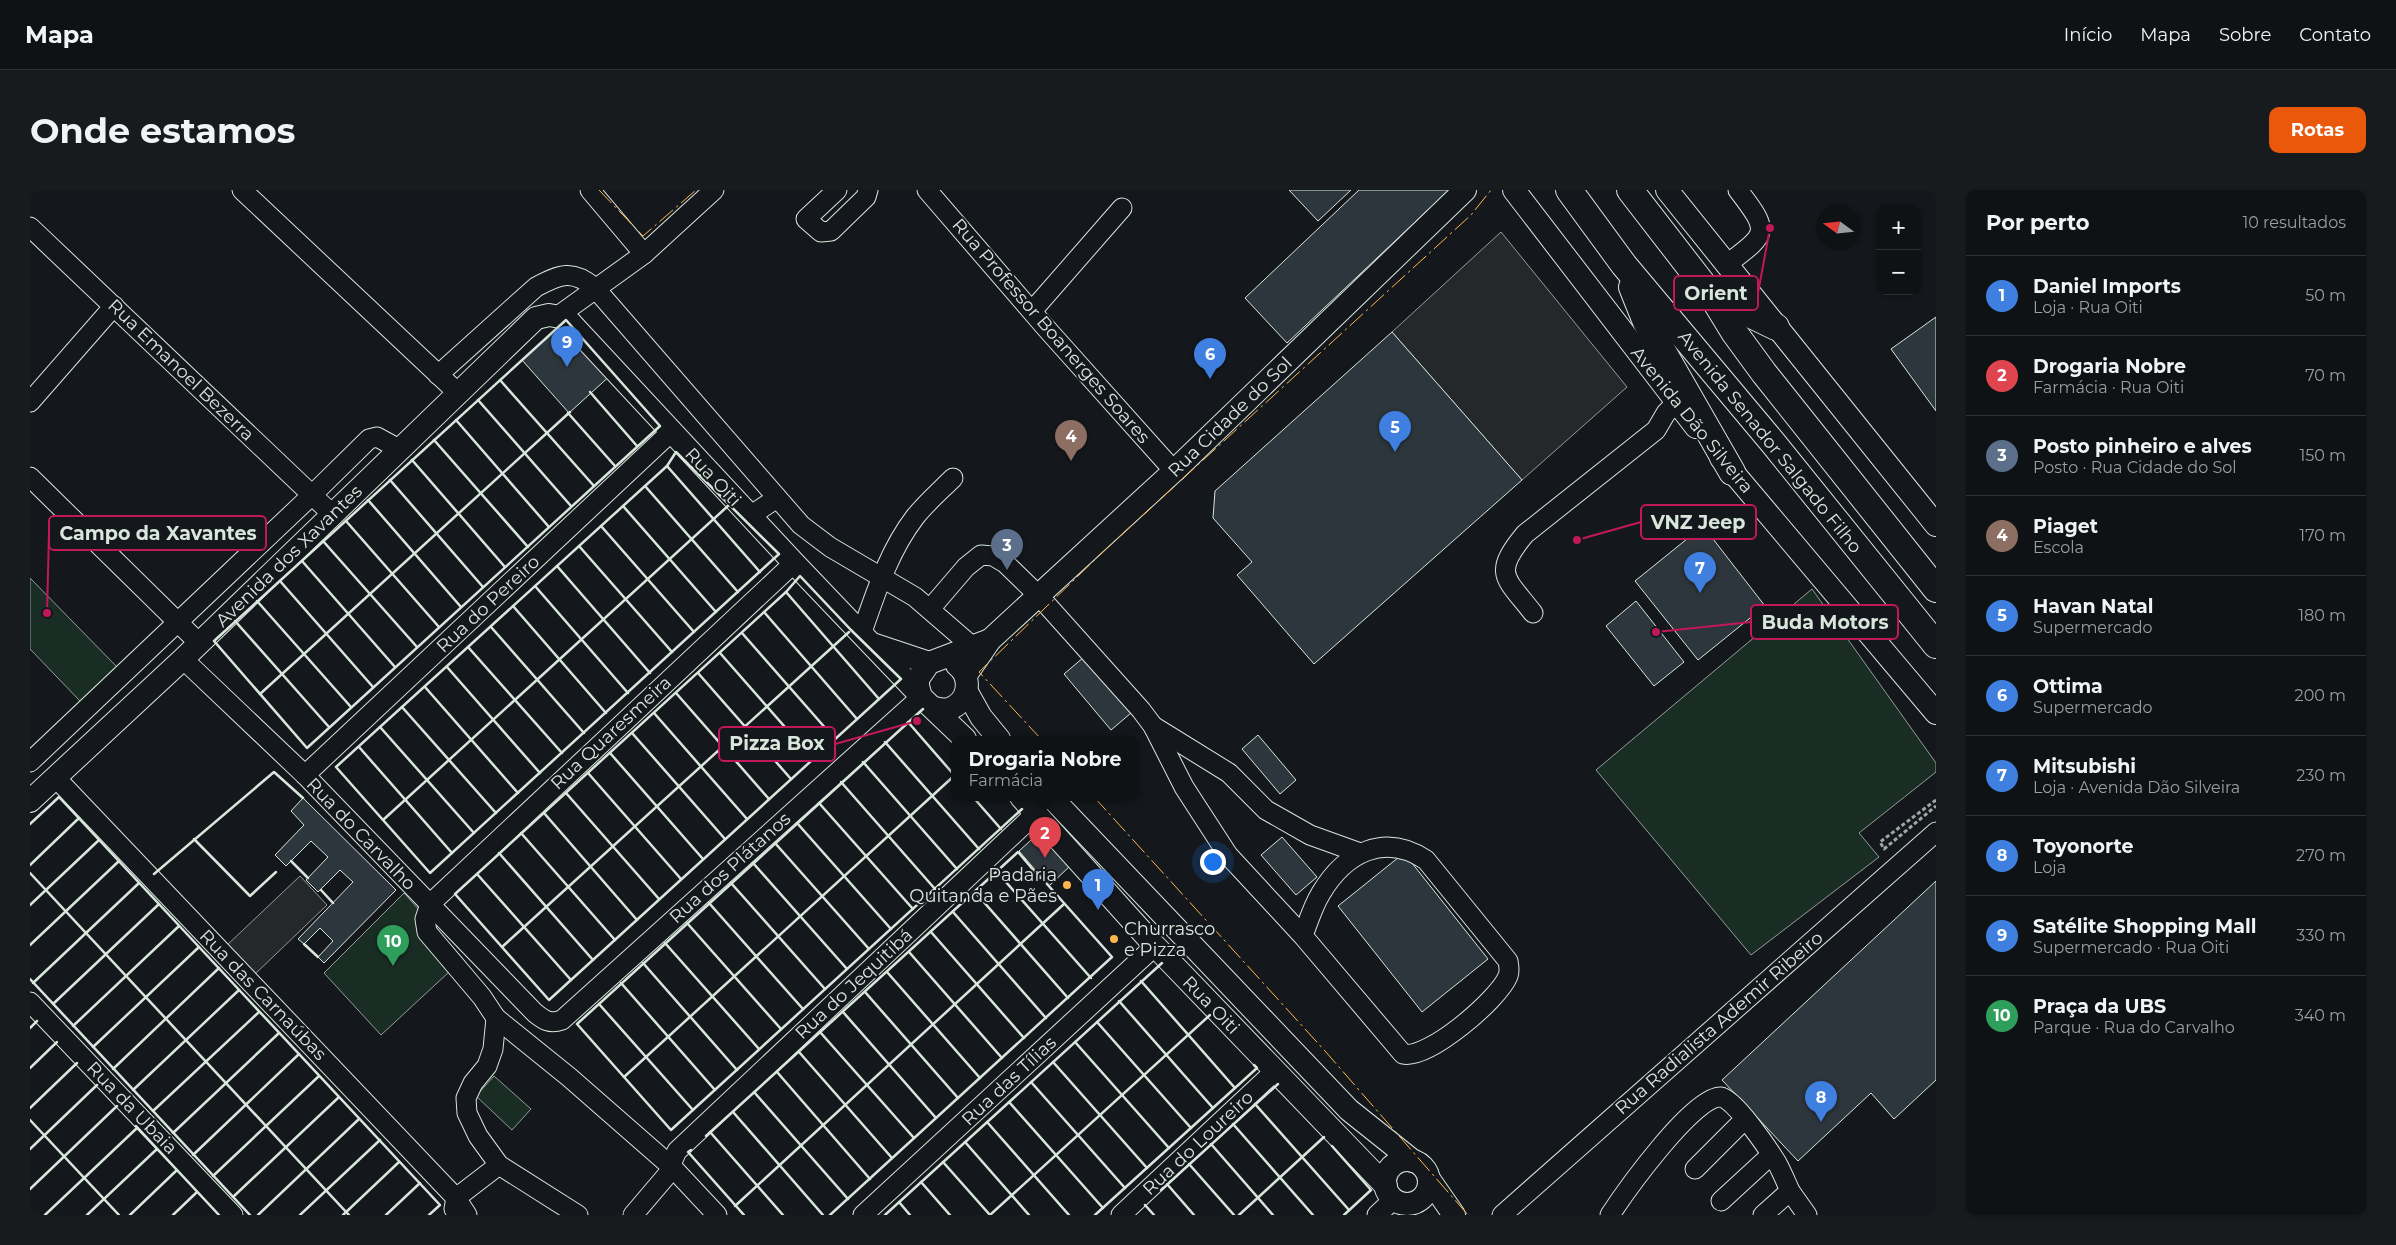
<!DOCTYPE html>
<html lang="pt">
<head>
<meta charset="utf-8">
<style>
  body { margin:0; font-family:Montserrat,sans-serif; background:#181b1e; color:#f1f3f6 }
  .controls { position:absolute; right:15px; top:15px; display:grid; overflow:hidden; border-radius:10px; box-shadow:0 1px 4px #0004 }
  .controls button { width:45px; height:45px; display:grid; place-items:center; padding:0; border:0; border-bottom:1px solid #2f3234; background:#0f1215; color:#f1f3f6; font:25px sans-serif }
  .compass { position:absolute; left:1786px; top:15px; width:45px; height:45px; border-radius:50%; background:#0f1215; box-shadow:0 1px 4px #0004; rotate:285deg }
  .you { position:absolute; left:1182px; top:671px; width:18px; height:18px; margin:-12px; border:4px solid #fff; border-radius:50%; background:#1a73e8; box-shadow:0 0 0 8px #1a73e833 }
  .badge { display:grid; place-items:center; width:32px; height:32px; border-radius:50%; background:#ea580c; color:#fff; font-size:16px; font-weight:700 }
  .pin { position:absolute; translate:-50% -41px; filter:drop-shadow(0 1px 2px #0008) }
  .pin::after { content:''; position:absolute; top:26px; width:18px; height:15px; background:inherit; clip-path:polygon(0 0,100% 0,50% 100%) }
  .popup { position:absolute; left:921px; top:546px; width:188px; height:65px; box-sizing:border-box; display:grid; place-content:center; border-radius:10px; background:#0f1215; filter:drop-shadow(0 1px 4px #0005); font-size:16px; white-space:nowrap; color:#9b9ea0 }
  .popup b { font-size:19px; color:#f1f3f6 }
  .popup::after { content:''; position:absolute; left:50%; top:100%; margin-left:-10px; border:10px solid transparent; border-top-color:#0f1215 }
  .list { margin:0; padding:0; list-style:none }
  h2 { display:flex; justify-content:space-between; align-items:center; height:65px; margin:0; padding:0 20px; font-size:21px }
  h2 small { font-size:16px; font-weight:400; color:#9b9ea0 }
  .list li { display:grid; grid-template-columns:32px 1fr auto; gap:15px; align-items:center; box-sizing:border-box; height:80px; padding:0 20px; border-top:1px solid #2f3234 }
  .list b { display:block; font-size:19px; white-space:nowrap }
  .list p { margin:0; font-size:16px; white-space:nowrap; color:#9b9ea0 }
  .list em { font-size:16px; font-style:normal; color:#9b9ea0 }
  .map { position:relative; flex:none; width:1906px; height:1025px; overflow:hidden; border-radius:10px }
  header { display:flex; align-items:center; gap:30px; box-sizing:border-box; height:70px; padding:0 25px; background:#0f1215; border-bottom:1px solid #2f3234 }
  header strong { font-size:24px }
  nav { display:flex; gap:28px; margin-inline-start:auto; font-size:18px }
  .intro { display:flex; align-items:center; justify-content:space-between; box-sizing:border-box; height:120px; padding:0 30px }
  h1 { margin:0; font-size:35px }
  .button { padding:12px 22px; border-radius:10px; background:#ea580c; color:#fff; font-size:18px; font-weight:700 }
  main { display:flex; gap:30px; padding:0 30px }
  aside { flex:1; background:#0f1215; border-radius:10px; box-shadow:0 1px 4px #0004 }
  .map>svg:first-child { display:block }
  .green { fill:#1a2d24; stroke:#939e99 }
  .parking { fill:#24282b; stroke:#939e99 }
  .building { fill:#2c363c; stroke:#d8e6dc }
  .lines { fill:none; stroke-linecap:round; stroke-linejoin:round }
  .minor-casing { stroke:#d8e6dc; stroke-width:21 }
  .major-casing { stroke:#d8e6dc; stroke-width:24 }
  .highway-casing { stroke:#d8e6dc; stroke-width:28 }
  .path { stroke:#9da8a2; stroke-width:3; stroke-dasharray:4 2.5; stroke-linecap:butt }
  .minor { stroke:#14181c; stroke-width:19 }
  .major { stroke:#14181c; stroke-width:22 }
  .highway { stroke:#14181c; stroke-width:26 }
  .wall { stroke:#d8e6dc; stroke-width:2.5 }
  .power { stroke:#ffb74d; stroke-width:1; stroke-dasharray:18 4 2.5 4; stroke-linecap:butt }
  .poi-dot { fill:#ffb74d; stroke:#14181c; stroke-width:2 }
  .labels { text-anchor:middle; stroke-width:4; stroke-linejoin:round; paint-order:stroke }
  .street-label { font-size:18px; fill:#d8e6dc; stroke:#14181c }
  .poi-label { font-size:18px; fill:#d8e6dc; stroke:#14181c; text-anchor:end }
  .leader { fill:none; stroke:#c2185b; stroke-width:2 }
  .callout-dot { fill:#c2185b; stroke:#14181c; stroke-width:2 }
  .callout { fill:#14181c; stroke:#c2185b; stroke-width:2 }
  .callout-label { font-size:19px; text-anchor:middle; font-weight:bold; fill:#d8e6dc }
</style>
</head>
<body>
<header>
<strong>Mapa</strong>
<nav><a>Início</a><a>Mapa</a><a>Sobre</a><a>Contato</a></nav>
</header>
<div class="intro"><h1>Onde estamos</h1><a class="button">Rotas</a></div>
<main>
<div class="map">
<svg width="1906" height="1025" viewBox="0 0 1906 1025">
  <rect width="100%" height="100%" fill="#14181c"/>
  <g class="green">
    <polygon points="0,388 88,478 51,512 0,459"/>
    <polygon points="1782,399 1906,573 1906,582 1829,643 1849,667 1721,765 1566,580"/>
    <polygon points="374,703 433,769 351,845 294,783"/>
    <polygon points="464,886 501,919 482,940 446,906"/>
  </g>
  <g class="parking">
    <polygon points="1471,42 1597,197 1492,290 1362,142"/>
    <polygon points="270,686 297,715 222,787 194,758"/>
  </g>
  <g class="building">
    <polygon points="1259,0 1321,0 1288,31"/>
    <polygon points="1329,0 1419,0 1257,153 1215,108"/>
    <polygon points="1906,127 1906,221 1861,159"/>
    <polygon points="536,130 583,183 539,223 492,170"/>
    <polygon points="1362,142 1492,290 1284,474 1207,385 1222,372 1183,328 1185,301"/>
    <polygon points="1673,336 1735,416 1668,470 1605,391"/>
    <polygon points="1606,411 1654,472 1624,496 1576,436"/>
    <polygon points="1054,467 1101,523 1081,540 1034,484"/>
    <polygon points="1228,545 1266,590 1250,604 1212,559"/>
    <polygon points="273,608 366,700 294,773 288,767 303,751 290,738 274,754 268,749 323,692 310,680 288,702 276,690 298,667 281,651 256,676 245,665 274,635 261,621"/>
    <polygon points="1011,641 1041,675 1019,696 989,661"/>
    <polygon points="1252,647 1287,687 1266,705 1231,665"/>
    <polygon points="1374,663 1458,769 1392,822 1308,716"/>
    <polygon points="1906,691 1906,890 1864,929 1841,903 1768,971 1692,890"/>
  </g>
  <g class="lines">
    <defs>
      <g id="minor">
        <polyline points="212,0 428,203"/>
        <polyline points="560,0 614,64"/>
        <polyline points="807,0 776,29 791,42 801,41 836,7 838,0"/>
        <polyline points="897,0 1016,138 1144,281"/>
        <polyline points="0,37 302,324"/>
        <path d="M1696,75C1738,43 1741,43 1708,0"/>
        <polyline points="1002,121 1092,18"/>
        <polyline points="528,126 614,64 684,0"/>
        <path d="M408,185L506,97C530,84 543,79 565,98L771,335L800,357L885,407L944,458"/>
        <polyline points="0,212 84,116"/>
        <polyline points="0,287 169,453"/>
        <polyline points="720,326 747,308"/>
        <path d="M900,419L936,377L951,365L963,366L975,373L1009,406L1111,520L1123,536L1154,597L1198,665L1273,746L1373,864C1398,870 1469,809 1478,786C1480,781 1479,777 1478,771L1396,670C1354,642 1315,663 1291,703C1283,716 1278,732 1273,746"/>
        <path d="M1503,423C1475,387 1462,384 1495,344L1626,240L1636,223L1647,212"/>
        <path d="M832,442C846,402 859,361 885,327C896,313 910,301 923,288"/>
        <path d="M153,469L275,585L505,823C515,831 520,834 532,830L891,507"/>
        <polyline points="1123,536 1199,583 1236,620 1280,645 1330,663"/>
        <polyline points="0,572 282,305 339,249 347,247 369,259"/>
        <polyline points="275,585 641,242"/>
        <polyline points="26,588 426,1008 437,1025"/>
        <polyline points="0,812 203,1025"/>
        <polyline points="466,828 539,887 643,978 603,1025"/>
        <polyline points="1665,979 1715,929"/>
        <polyline points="1691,1011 1741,965"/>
        <polyline points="424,1019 426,1008 469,975"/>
        <polyline points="548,1025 469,975 448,946 437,923 436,908 443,893 457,876 463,859 466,828 452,807 397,742 395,729 400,714 764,373"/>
        <polyline points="687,1025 643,978 642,972 647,961 1006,623"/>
        <polyline points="833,1025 1125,756"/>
        <polyline points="1091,1025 1245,881"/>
        <polyline points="1347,1025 1364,1009"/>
        <polyline points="1472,1025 1906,642"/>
        <path d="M1580,1025C1595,1002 1664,905 1691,907C1704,908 1739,960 1747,973C1752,982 1756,992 1760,1001"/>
        <polyline points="1733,1025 1760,1001 1777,1025"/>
      </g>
      <g id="major">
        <polyline points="1484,0 1666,237"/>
        <polyline points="1637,0 1906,335"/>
        <polyline points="1691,268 1906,523"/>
        <polyline points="845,455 899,473"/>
        <polyline points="936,485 960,450 1144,281 1435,0"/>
        <polyline points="937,502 951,527 969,549"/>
        <path d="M904,518C909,519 915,520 919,519C939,512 943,488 927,475"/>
        <polyline points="935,549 891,507 888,496 888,489 899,473 960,450"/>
        <polyline points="991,607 1125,756 1356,996"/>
        <polyline points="1021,607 1319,920 1383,971"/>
        <polyline points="0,611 153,469 506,128 519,125 536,128 764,373 889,504"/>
        <circle cx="1377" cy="992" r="22"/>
        <polyline points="1399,989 1424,1025"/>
      </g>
      <g id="highway">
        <polyline points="1539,0 1594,75 1744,254 1906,455"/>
        <polyline points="1600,0 1682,106 1704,142 1734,183 1906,399"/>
        <polyline points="1602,97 1616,132 1702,282"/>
        <polyline points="1682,106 1746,137"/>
      </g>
    </defs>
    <use href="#minor" class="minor-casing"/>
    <use href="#major" class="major-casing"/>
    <use href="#highway" class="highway-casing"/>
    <polyline class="path" points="1906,610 1850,652 1854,659 1906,616"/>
    <use href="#minor" class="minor"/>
    <use href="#major" class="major"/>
    <use href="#highway" class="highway"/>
    <g class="wall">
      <polygon points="536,130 630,236 277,558 184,451"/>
      <polyline points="470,190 564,296"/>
      <polyline points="560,202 607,256"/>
      <polyline points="448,210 541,316"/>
      <polyline points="538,223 585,276"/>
      <polyline points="426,230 519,337"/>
      <polyline points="404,250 498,357"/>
      <polygon points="646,262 749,364 400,683 306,577 637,276"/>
      <polyline points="382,270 475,377"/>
      <polyline points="637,276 730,382"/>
      <polyline points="360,290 453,397"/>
      <polyline points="615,296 708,402"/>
      <polyline points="338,310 431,417"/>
      <polyline points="593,316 686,422"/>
      <polyline points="316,331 409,437"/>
      <polyline points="571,336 664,442"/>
      <polyline points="293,351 387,457"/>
      <polyline points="549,356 642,462"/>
      <polyline points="272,371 365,477"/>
      <polyline points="527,376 620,483"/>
      <polygon points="770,386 821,440 871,489 519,810 425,704 756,402"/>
      <polyline points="250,391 343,497"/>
      <polyline points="505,396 598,503"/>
      <polyline points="756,402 849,509"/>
      <polyline points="227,411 321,517"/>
      <polyline points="483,416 576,523"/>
      <polyline points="734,422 827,529"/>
      <polyline points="205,431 299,537"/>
      <polyline points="461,437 554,543"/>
      <polyline points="712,443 805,549"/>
      <polyline points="438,457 532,563"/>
      <polyline points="690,463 783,569"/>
      <polyline points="417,477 510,583"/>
      <polyline points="668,483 761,589"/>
      <polyline points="395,497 488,603"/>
      <polyline points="646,503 739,609"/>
      <polyline points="230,504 540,222"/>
      <polyline points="372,517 466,623"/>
      <polyline points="893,519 547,834 641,940 992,619"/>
      <polyline points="624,523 717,629"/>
      <polyline points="878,532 925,586"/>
      <polyline points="350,537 444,643"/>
      <polyline points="602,543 695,649"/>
      <polyline points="855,552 949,659"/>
      <polyline points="329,557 422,663"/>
      <polyline points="580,563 673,669"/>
      <polyline points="833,572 927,679"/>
      <polyline points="558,583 651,689"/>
      <polyline points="811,592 905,699"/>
      <polyline points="536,603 629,709"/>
      <polyline points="943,607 971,639"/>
      <polyline points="789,613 883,719"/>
      <polyline points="514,623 607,730"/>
      <polyline points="353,630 699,315"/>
      <polyline points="767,633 861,739"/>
      <polyline points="0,634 29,607 410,1015 399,1025"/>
      <polyline points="491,643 585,750"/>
      <polyline points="164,649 220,706 246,682"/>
      <polyline points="745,653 839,759"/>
      <polyline points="469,663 563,770"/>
      <polyline points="994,669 1010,688"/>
      <polyline points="261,671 278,688"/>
      <polyline points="723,673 817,779"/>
      <polyline points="0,675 49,628"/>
      <polyline points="967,682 1061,788"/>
      <polyline points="0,683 319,1025"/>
      <polyline points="124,684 244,582 273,608"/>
      <polyline points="447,684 541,790"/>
      <polyline points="701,693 795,799"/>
      <polyline points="291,700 303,713"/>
      <polyline points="945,702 1038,808"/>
      <polyline points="679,713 773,819"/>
      <polyline points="0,715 69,650"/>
      <polyline points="923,722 1016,828"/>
      <polyline points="657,733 751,839"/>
      <polyline points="901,742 994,848"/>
      <polyline points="635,753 729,859"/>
      <polyline points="274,754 288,767"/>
      <polyline points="0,755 89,671"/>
      <polyline points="472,757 819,442"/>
      <polyline points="879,762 972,868"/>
      <polyline points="613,773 707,880"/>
      <polyline points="857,782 950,888"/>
      <polyline points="0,789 220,1025"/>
      <polyline points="1111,791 1205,898"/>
      <polyline points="3,793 109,693"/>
      <polyline points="591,793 685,900"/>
      <polyline points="835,802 928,908"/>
      <polyline points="1089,811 1183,918"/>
      <polyline points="23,814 129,714"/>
      <polyline points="569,814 663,920"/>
      <polyline points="813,822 906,928"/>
      <polyline points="1067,832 1161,938"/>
      <polyline points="43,836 149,736"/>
      <polyline points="0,838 7,831"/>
      <polyline points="790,842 884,948"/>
      <polyline points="1045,852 1139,958"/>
      <polyline points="63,857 169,757"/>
      <polyline points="769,862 862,968"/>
      <polyline points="1023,872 1117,978"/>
      <polyline points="0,878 27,852"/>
      <polyline points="83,879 189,778"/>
      <polyline points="747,882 840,989"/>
      <polyline points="594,887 925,585"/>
      <polyline points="1001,892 1095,998"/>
      <polyline points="103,900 209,800"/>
      <polyline points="724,902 818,1009"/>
      <polyline points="979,912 1073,1018"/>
      <polyline points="1225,914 1319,1020"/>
      <polyline points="0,918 47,873"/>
      <polyline points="123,921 229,822"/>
      <polyline points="703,922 793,1025"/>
      <polyline points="0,930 89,1025"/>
      <polyline points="957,932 1039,1025"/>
      <polyline points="1203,934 1283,1025"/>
      <polyline points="106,936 189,1025"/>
      <polyline points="680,942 753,1025"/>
      <polyline points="143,943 249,843"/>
      <polyline points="676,946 988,662 995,670"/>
      <polyline points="935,952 999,1025"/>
      <polyline points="1181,954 1243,1025"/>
      <polyline points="1302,956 1341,1000 1314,1025"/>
      <polyline points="0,959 67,895"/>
      <polyline points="661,960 658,962 714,1025"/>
      <polyline points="163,965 269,864"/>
      <polyline points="913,972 960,1025"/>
      <polyline points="1159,974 1204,1025"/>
      <polyline points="183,986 289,886"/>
      <polyline points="891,992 920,1025"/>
      <polyline points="1137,994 1164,1025"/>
      <polyline points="0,999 87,916"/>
      <polyline points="1131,1000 1248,894"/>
      <polyline points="203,1007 309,907"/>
      <polyline points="869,1012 880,1025"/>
      <polyline points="1115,1015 1124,1025"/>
      <polyline points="705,1016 1034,714"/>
      <polyline points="15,1025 107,938"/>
      <polyline points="57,1025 127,959"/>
      <polyline points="100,1025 147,980"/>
      <polyline points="143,1025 167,1002"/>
      <polyline points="228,1025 329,929"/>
      <polyline points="270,1025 350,950"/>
      <polyline points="313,1025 369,972"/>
      <polyline points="356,1025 390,993"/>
      <polyline points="800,1025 1082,767 1017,694"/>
      <polyline points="855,1025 1132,773"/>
      <polyline points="960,1025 1180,825"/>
      <polyline points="1065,1025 1227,878 1224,875"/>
      <polyline points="1209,1025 1294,947"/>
    </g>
    <g class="power">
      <polyline points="569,0 613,46 666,0"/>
      <polyline points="1011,549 949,482 1078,357 1441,25 1461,0"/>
      <polyline points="1064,607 1295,861 1438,1025"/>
    </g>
  </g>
  <g class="poi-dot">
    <circle cx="1037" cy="695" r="5"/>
    <circle cx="1084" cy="749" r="5"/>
  </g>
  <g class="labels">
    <g class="street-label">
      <text transform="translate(1021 141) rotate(49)" y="6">Rua Professor Boanerges Soares</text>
      <text transform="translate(151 180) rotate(44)" y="6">Rua Emanoel Bezerra</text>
      <text transform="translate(1200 227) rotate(-44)" y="6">Rua Cidade do Sol</text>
      <text transform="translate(1662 230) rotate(51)" y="6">Avenida Dão Silveira</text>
      <text transform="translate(1740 252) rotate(51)" y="6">Avenida Senador Salgado Filho</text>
      <text transform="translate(683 287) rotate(47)" y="6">Rua Oiti</text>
      <text transform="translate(259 366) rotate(-44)" y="6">Avenida dos Xavantes</text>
      <text transform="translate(458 414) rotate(-43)" y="6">Rua do Pereiro</text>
      <text transform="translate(581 543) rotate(-43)" y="6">Rua Quaresmeira</text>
      <text transform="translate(331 644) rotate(46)" y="6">Rua do Carvalho</text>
      <text transform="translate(700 678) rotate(-42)" y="6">Rua dos Plátanos</text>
      <text transform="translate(824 794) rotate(-43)" y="6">Rua do Jequitibá</text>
      <text transform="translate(233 805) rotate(46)" y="6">Rua das Carnaúbas</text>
      <text transform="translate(1181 815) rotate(46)" y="6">Rua Oiti</text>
      <text transform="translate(1689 833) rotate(-41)" y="6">Rua Radialista Ademir Ribeiro</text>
      <text transform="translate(979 891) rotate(-43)" y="6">Rua das Tílias</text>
      <text transform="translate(102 918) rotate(46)" y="6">Rua da Ubaia</text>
      <text transform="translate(1168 953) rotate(-43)" y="6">Rua do Loureiro</text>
    </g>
    <g class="poi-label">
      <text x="1027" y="691">Padaria<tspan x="1027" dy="21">Quitanda e Pães</tspan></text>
      <text x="1094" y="745" text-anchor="start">Churrasco<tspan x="1094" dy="21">e Pizza</tspan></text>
    </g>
  </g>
  <path class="leader" d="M1740 38L1728 103M1547 350L1611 332M17 423L19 343M1626 442L1721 432M887 531L805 554"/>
  <g class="callout-dot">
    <circle cx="1740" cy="38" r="5"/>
    <circle cx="1547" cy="350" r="5"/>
    <circle cx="17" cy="423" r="5"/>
    <circle cx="1626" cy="442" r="5"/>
    <circle cx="887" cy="531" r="5"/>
  </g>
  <g class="callout">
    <rect x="1644" y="86" width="84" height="34" rx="5"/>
    <rect x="1611" y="315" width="115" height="34" rx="5"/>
    <rect x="19" y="326" width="217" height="34" rx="5"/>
    <rect x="1721" y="415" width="147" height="34" rx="5"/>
    <rect x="689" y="537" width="116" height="34" rx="5"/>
  </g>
  <g class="callout-label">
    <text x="1686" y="110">Orient</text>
    <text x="1668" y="339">VNZ Jeep</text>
    <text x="128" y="350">Campo da Xavantes</text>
    <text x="1795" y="439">Buda Motors</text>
    <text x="747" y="560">Pizza Box</text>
  </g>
</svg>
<div class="controls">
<button>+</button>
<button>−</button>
</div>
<svg class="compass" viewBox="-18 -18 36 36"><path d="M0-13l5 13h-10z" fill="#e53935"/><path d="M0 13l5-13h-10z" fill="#9b9ea0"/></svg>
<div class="you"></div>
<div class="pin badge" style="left:1068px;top:720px;background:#3f7fe0">1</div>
<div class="pin badge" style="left:1015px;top:668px;background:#e0444e">2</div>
<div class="popup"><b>Drogaria Nobre</b>Farmácia</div>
<div class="pin badge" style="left:977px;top:380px;background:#5c6f8a">3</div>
<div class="pin badge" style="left:1041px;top:271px;background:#8d6e63">4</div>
<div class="pin badge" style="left:1365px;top:262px;background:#3f7fe0">5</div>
<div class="pin badge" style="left:1180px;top:189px;background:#3f7fe0">6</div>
<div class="pin badge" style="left:1670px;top:403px;background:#3f7fe0">7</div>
<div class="pin badge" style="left:1791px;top:932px;background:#3f7fe0">8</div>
<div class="pin badge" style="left:537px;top:177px;background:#3f7fe0">9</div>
<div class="pin badge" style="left:363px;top:776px;background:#2e9e5b">10</div>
</div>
<aside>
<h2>Por perto<small>10 resultados</small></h2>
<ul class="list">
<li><span class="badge" style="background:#3f7fe0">1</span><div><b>Daniel Imports</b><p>Loja · Rua Oiti</p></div><em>50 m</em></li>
<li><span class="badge" style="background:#e0444e">2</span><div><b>Drogaria Nobre</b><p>Farmácia · Rua Oiti</p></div><em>70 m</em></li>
<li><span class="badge" style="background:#5c6f8a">3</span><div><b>Posto pinheiro e alves</b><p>Posto · Rua Cidade do Sol</p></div><em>150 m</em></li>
<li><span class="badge" style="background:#8d6e63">4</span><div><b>Piaget</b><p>Escola</p></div><em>170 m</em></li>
<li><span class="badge" style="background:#3f7fe0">5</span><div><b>Havan Natal</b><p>Supermercado</p></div><em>180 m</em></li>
<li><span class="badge" style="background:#3f7fe0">6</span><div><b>Ottima</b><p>Supermercado</p></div><em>200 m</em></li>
<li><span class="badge" style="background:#3f7fe0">7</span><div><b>Mitsubishi</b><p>Loja · Avenida Dão Silveira</p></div><em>230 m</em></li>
<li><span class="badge" style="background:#3f7fe0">8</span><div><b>Toyonorte</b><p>Loja</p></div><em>270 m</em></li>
<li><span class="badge" style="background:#3f7fe0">9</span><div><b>Satélite Shopping Mall</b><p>Supermercado · Rua Oiti</p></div><em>330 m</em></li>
<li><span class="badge" style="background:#2e9e5b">10</span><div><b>Praça da UBS</b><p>Parque · Rua do Carvalho</p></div><em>340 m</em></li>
</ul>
</aside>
</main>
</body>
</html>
